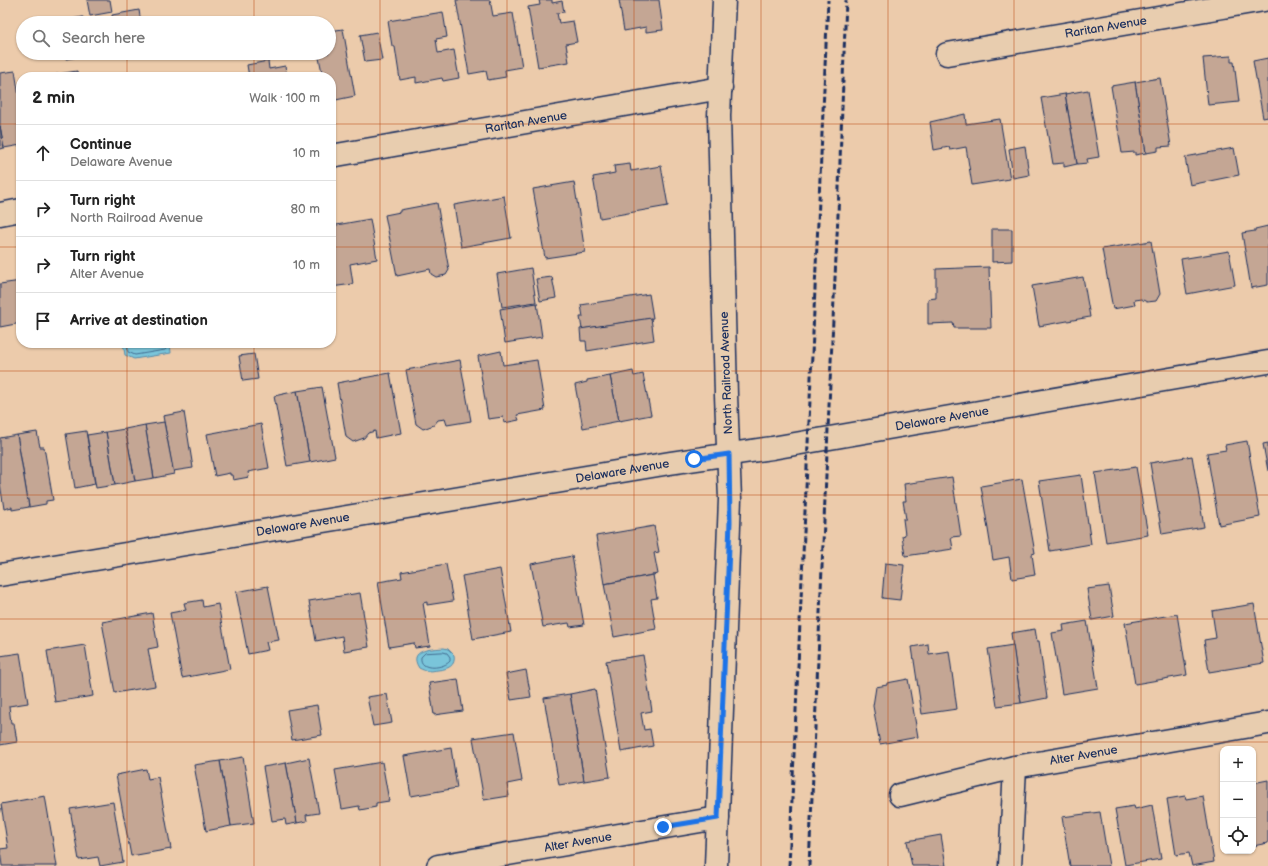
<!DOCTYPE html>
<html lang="en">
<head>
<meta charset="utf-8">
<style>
  body { margin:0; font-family:"Balsamiq Sans",sans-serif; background:#f2f2f2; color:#222 }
  .controls { position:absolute; right:12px; bottom:12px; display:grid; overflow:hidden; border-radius:8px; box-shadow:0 1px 3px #0004 }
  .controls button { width:36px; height:36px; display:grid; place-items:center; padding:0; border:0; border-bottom:1px solid #e0e0e0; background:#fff; color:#222; font:20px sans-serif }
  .stop { position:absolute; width:12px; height:12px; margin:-9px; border:3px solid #1a73e8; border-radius:50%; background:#fff }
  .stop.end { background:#1a73e8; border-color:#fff; box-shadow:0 1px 4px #0008 }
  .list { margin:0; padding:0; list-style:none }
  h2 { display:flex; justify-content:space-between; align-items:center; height:52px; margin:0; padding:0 16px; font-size:17px }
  h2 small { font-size:13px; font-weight:400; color:#767676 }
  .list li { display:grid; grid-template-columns:26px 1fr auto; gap:12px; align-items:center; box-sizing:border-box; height:56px; padding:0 16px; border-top:1px solid #e0e0e0 }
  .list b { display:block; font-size:15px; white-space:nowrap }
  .list p { margin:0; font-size:13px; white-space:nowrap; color:#767676 }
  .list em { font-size:13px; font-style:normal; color:#767676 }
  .icon { flex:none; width:22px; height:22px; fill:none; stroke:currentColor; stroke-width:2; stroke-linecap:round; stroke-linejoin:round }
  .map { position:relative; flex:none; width:1268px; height:866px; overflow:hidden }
  .search { position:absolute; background:#fff; box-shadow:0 1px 3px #0004; left:16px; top:16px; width:320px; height:44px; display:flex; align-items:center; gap:10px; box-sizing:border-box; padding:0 14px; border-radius:22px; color:#767676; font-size:15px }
  .panel { position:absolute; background:#fff; box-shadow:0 1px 3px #0004; left:16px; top:72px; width:320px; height:276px; border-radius:16px }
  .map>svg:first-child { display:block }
  .water { fill:#7ac5da; stroke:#5489a8 }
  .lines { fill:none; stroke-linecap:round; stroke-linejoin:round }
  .shore { stroke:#416b90; stroke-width:1 }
  .building { fill:#c4a694; stroke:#1b2f5e }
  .street-casing { stroke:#1b2f5e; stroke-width:25 }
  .street { stroke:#e8cdaf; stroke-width:22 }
  .rail { stroke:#1b2f5e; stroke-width:3; stroke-dasharray:6 3; stroke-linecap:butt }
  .route { stroke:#1a73e8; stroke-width:5 }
  .grid { fill:none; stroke:#bf511c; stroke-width:1; stroke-opacity:0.55 }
  .labels { text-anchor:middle; stroke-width:3.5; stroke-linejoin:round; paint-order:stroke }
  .street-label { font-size:12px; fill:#1b2f5e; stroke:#e8cdaf }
</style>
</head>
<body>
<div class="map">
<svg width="1268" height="866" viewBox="0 0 1268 866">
  <rect width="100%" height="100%" fill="#eccbab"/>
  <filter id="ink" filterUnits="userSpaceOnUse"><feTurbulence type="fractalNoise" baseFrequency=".025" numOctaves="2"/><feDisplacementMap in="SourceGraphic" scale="8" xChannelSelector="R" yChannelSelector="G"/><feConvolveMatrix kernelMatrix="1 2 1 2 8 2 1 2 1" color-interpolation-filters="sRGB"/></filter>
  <g filter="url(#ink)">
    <g class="water">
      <polygon points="123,343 170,343 171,353 134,359 125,355"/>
      <path d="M444,648L448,649L454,655C456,666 448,669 438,670C431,671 426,672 419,668C407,649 432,649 444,648Z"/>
    </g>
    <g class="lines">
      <g class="shore">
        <polyline points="127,343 128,352 135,355 165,350 167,348 166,343"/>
        <path d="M443,652L447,653L450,657V661C445,668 419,672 421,657L425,653Z"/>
      </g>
    </g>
    <g class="building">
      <polygon points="87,0 110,0 112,12 90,16"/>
      <polygon points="456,0 490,0 493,16 513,13 522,67 505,70 506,77 488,80 486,71 469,74"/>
      <polygon points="539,0 552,0 552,3 562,1 564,12 557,13 559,23 573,21 577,42 566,44 569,62 538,67 528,7 540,5"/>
      <polygon points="619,0 659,0 663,30 646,32 646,27 624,31"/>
      <polygon points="139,10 141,23 113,23 112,15"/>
      <polygon points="443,12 447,37 436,39 438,53 454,50 459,78 443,81 442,78 416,83 416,77 400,80 395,47 392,46 388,21"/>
      <polygon points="83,17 84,23 60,23 59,21"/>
      <polygon points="343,29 355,96 331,101 331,77 323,77 318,53 329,53 329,31"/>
      <polygon points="377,32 382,60 365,62 360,35"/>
      <polygon points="65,53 89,53 89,55 66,59"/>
      <polygon points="1231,56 1231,62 1234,62 1239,102 1208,105 1203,58"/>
      <polygon points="1268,58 1268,117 1263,118 1253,61"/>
      <polygon points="268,61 269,69 285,66 287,77 249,77 247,65"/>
      <polygon points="15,71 21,109 21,145 4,148 0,126 0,73"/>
      <polygon points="77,71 78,77 40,77"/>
      <polygon points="1160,78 1171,146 1158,147 1158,151 1146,153 1135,82"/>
      <polygon points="1135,82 1146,153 1135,155 1135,152 1122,153 1111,86"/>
      <polygon points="1088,90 1099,157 1087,159 1088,163 1077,164 1065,94"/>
      <polygon points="1065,94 1077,164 1064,167 1064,163 1053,164 1041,98"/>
      <polygon points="965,114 966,124 1000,119 1010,179 972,185 966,147 950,150 949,147 934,150 930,122"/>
      <polygon points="0,126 4,148 0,149"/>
      <polygon points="1025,146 1029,175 1013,178 1009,149"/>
      <polygon points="1234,148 1239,175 1190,185 1185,157"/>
      <polygon points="630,164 631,171 661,166 668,206 600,218 593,177 615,173 614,166"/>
      <polygon points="574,182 585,252 545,258 533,189"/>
      <polygon points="504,196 511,238 461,247 454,205"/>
      <polygon points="437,203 449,270 446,275 436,277 431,274 430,269 397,276 385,215 400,212 400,210"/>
      <polygon points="370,219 377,259 350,264 353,284 331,287 331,226"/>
      <polygon points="1268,226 1268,285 1251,288 1242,233 1255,231 1255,229"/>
      <polygon points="992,229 1012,229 1012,261 992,262"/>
      <polygon points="1151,241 1160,294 1156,301 1147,302 1141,299 1134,300 1135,305 1113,309 1102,249"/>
      <polygon points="1229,251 1235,285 1187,294 1181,259"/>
      <polygon points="989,267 991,328 954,328 953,323 928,324 928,299 936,298 936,269"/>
      <polygon points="531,268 536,302 502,307 497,274"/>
      <polygon points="552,277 556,298 540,301 536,279"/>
      <polygon points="1083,277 1090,317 1039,326 1032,286"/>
      <polygon points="21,281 21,323 0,327 0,284"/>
      <polygon points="649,294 653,318 582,329 580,317 583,317 581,305"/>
      <polygon points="537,303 542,337 505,343 500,309"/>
      <polygon points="651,318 654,340 587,351 586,341 581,341 580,329"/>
      <polygon points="501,351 503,365 537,360 545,410 517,415 519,420 504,423 503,417 488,419 478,356"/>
      <polygon points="254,354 258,379 243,381 239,356"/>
      <polygon points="460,360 471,421 447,425 445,419 438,420 434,425 423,429 416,424 406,370"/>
      <polygon points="633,371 634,376 643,374 651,415 619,421 610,376"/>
      <polygon points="390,373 401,433 376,438 375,431 368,433 364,438 353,442 346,437 337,383"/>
      <polygon points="610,376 619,421 583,428 575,385 587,382 587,380"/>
      <polygon points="322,387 335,457 310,462 297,391"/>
      <polygon points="297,391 310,462 287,466 274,396"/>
      <polygon points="184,412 193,468 173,471 163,416"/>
      <polygon points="164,422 174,474 154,478 145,425"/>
      <polygon points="261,424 269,468 248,472 249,477 233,480 232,475 230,475 230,473 215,476 207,434"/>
      <polygon points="145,425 154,478 135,481 125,429"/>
      <polygon points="125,429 135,481 115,485 106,432"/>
      <polygon points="86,431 95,484 75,488 66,434"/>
      <polygon points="37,432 40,447 44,447 53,500 46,501 46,504 29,507 17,435"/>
      <polygon points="106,432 115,485 96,488 87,435"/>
      <polygon points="17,435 29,507 12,510 12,507 4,509 0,483 0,438"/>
      <polygon points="1247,441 1260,517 1219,525 1207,453 1226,450 1225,445"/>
      <polygon points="1268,443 1268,471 1263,444"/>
      <polygon points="1192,456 1204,527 1162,534 1150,463"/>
      <polygon points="1136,467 1148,535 1106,542 1095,473"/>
      <polygon points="1081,475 1091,544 1050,551 1039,481"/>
      <polygon points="952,477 961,536 951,537 953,549 905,556 902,536 905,535 903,519 906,519 903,501 906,501 904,484"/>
      <polygon points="1022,479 1035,553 1032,554 1035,575 1012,579 1009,557 993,560 981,486"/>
      <polygon points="654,526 659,552 654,553 658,574 604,584 596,536"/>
      <polygon points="572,556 584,625 570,627 569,623 543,627 531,564"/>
      <polygon points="885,563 904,565 900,600 882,598"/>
      <polygon points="446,564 453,601 427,605 427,602 423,603 430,646 415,648 414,643 389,647 378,582 402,578 401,572"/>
      <polygon points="500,569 511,632 473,639 462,576"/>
      <polygon points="653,575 657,598 651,599 656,629 614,637 604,584"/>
      <polygon points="268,586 279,640 266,642 268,650 248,654 236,592"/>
      <polygon points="1109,586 1114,616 1092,620 1087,589"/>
      <polygon points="360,593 369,647 344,651 342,636 316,641 309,601"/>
      <polygon points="202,600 203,607 218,604 230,669 182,678 170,613 186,610 184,603"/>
      <polygon points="1254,604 1264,663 1209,672 1204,640 1216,638 1212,611"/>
      <polygon points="152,613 158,647 148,649 155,686 115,693 102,622"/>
      <polygon points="1177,614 1187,675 1135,684 1125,623"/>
      <polygon points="1087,621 1098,688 1062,694 1052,633 1064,631 1063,625"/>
      <polygon points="1035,629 1037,641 1039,641 1047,698 1021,703 1011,633"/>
      <polygon points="928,644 929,654 949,651 957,709 922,714 912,647"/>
      <polygon points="85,645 93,696 55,702 47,651"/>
      <polygon points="1013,645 1021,703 997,706 988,649"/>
      <polygon points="20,653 28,703 9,706 11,723 14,723 17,742 0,745 0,656"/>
      <polygon points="643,655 652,711 641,713 644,730 650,729 653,746 621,752 606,661"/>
      <polygon points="526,670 531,697 511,700 506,674"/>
      <polygon points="458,679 463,711 434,715 429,683"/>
      <polygon points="908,679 918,737 880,744 873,706 876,687 887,685 887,683"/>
      <polygon points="595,689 610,777 584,781 570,694"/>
      <polygon points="387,694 392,723 373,726 367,697"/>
      <polygon points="570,694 584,781 559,785 544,698"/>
      <polygon points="317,705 322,735 292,740 287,710"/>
      <polygon points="514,732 522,781 507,784 509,796 484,800 473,738"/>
      <polygon points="451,748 457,788 411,796 404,756"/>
      <polygon points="243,757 254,823 231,826 220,761"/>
      <polygon points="309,758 319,813 306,815 307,821 297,823 286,763"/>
      <polygon points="220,761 231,826 206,831 194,765"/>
      <polygon points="382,762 389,801 376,803 376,807 360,810 359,806 342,809 335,770"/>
      <polygon points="286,763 297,823 286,825 285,819 272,821 263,767"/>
      <polygon points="146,769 148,779 158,777 171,849 131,856 116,775"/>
      <polygon points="1268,780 1268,843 1253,846 1253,783"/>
      <polygon points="45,796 57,866 2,866 0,849 8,848 1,804"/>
      <polygon points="1185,796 1186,799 1203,796 1214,862 1192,866 1189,853 1176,855 1167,799"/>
      <polygon points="113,802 123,862 100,866 98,857 79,860 70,809"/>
      <polygon points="1152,805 1161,859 1125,865 1115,809 1134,806 1135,809"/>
      <polygon points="1100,812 1109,866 1070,866 1062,817"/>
      <polygon points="941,835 946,866 912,866 907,841"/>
    </g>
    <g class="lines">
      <defs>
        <g id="street">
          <path id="s1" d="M947,54L1264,0"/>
          <path id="s2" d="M331,156L721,88"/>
          <polyline points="0,214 21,210"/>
          <path id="s3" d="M0,575L670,463L772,448L1268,362"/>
          <path id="s4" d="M900,795L1015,767L1268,723"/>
          <path id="s5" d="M438,866L718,818"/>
          <polyline points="716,866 730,499 726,395 719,116 724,0"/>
          <polyline points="1010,866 1015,767"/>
        </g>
      </defs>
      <use href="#street" class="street-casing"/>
      <use href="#street" class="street"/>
      <g class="rail">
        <polyline points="789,866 828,0"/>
        <polyline points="809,866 830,383 838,215 846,0"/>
      </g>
    </g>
  </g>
  <g class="lines" filter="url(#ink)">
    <polyline class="route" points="663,827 718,818 730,522 729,454 694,459"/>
  </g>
  <path class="grid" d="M127,0V23M254,0V23M380,0V866M507,0V866M634,0V866M761,0V866M888,0V866M1014,0V866M1141,0V866M127,53V77M254,53V77M0,124H21M331,124H1268M0,247H21M331,247H1268M127,343V866M254,343V866M0,371H1268M0,495H1268M0,619H1268M0,742H1268"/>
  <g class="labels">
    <g class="street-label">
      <text dy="4" stroke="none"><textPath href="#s1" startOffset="161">Raritan Avenue</textPath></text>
      <text dy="4" stroke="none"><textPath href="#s2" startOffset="198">Raritan Avenue</textPath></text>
      <text transform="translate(726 373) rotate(-92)" y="4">North Railroad Avenue</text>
      <text dy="4" stroke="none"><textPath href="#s3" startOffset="955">Delaware Avenue</textPath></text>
      <text dy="4" stroke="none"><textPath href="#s3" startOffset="631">Delaware Avenue</textPath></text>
      <text dy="4" stroke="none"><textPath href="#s3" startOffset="307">Delaware Avenue</textPath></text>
      <text dy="4" stroke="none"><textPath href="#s4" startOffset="188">Alter Avenue</textPath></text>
      <text dy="4" stroke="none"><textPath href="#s5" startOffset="142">Alter Avenue</textPath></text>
    </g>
  </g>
</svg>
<div class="controls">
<button>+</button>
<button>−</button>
<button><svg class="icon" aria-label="locate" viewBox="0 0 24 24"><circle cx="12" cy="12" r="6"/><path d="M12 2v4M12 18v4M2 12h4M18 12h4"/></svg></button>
</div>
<div class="stop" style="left:694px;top:459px"></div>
<div class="stop end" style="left:663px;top:827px"></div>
<div class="search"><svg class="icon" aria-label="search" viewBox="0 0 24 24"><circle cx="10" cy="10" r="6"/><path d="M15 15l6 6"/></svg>Search here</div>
<section class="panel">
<h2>2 min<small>Walk · 100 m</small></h2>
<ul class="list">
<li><svg class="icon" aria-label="ahead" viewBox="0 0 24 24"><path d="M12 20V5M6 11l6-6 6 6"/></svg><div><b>Continue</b><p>Delaware Avenue</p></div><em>10 m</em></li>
<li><svg class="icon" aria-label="right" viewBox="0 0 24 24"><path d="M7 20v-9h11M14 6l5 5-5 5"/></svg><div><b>Turn right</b><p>North Railroad Avenue</p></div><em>80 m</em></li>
<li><svg class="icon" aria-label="right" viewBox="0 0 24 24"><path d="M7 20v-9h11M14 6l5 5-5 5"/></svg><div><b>Turn right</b><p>Alter Avenue</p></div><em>10 m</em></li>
<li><svg class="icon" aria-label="arrive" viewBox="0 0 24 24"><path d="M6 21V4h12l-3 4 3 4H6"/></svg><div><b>Arrive at destination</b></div></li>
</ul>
</section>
</div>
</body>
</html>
